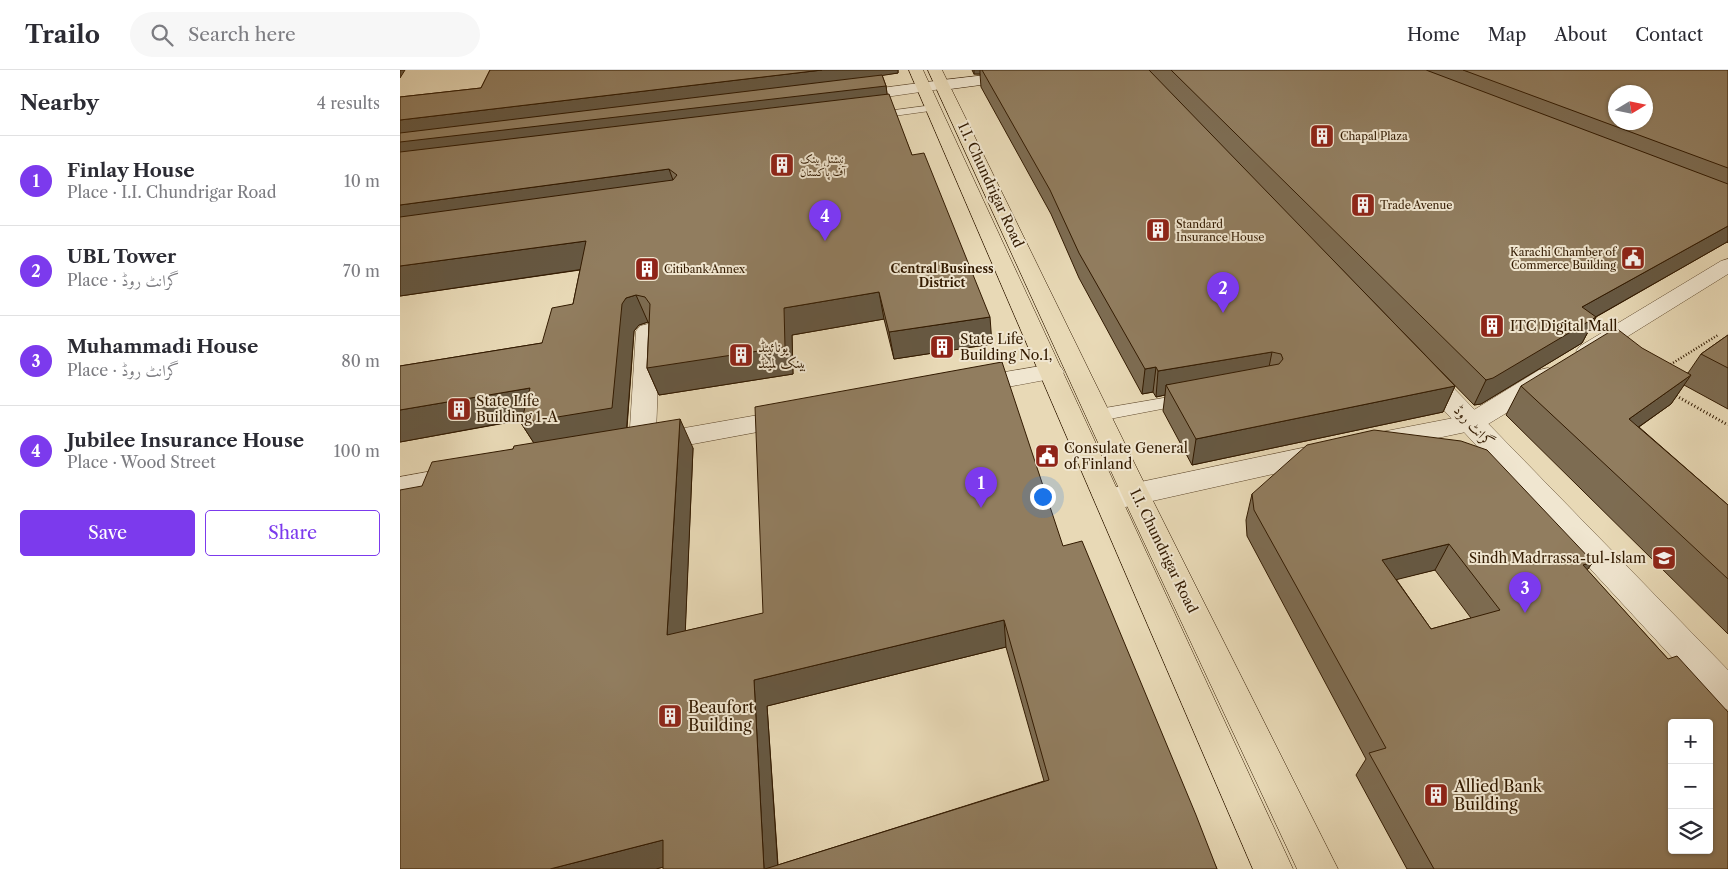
<!DOCTYPE html>
<html lang="en">
<head>
<meta charset="utf-8">
<style>
  body { margin:0; font-family:"Libre Caslon Text",Amiri,serif; background:#f7f7f7; color:#2b2b33 }
  .controls { position:absolute; right:15px; bottom:15px; display:grid; overflow:hidden; border-radius:5px; box-shadow:0 1px 4px #0004 }
  .controls button { width:45px; height:45px; display:grid; place-items:center; padding:0; border:0; border-bottom:1px solid #e1e1e2; background:#fff; color:#2b2b33; font:25px sans-serif }
  .compass { position:absolute; left:1208px; top:15px; width:45px; height:45px; border-radius:50%; background:#fff; box-shadow:0 1px 4px #0004; rotate:80deg }
  .you { position:absolute; left:642px; top:426px; width:18px; height:18px; margin:-12px; border:4px solid #fff; border-radius:50%; background:#1a73e8; box-shadow:0 0 0 8px #1a73e833 }
  .badge { display:grid; place-items:center; width:32px; height:32px; border-radius:50%; background:#7c3aed; color:#fff; font-size:16px; font-weight:700 }
  .pin { position:absolute; translate:-50% -41px; filter:drop-shadow(0 1px 2px #0008) }
  .pin::after { content:''; position:absolute; top:26px; width:18px; height:15px; background:inherit; clip-path:polygon(0 0,100% 0,50% 100%) }
  .list { margin:0; padding:0; list-style:none }
  h2 { display:flex; justify-content:space-between; align-items:center; height:65px; margin:0; padding:0 20px; font-size:21px }
  h2 small { font-size:16px; font-weight:400; color:#7c7c81 }
  .list li { display:grid; grid-template-columns:32px 1fr auto; gap:15px; align-items:center; box-sizing:border-box; height:90px; padding:0 20px; border-top:1px solid #e1e1e2 }
  .list b { display:block; font-size:19px; white-space:nowrap }
  .list p { margin:0; font-size:16px; white-space:nowrap; color:#7c7c81 }
  .list em { font-size:16px; font-style:normal; color:#7c7c81 }
  .actions { display:flex; gap:10px; padding:15px 20px }
  .actions a { flex:1; padding:11px 0; border:1px solid #7c3aed; border-radius:5px; text-align:center; font-size:18px; color:#7c3aed }
  .actions .main { background:#7c3aed; color:#fff }
  .icon { flex:none; width:28px; height:28px; fill:none; stroke:currentColor; stroke-width:2; stroke-linecap:round; stroke-linejoin:round }
  .map { position:relative; flex:none; width:1328px; height:799px; overflow:hidden }
  header { display:flex; align-items:center; gap:30px; box-sizing:border-box; height:70px; padding:0 25px; background:#fff; border-bottom:1px solid #e1e1e2 }
  header strong { font-size:24px }
  nav { display:flex; gap:28px; margin-inline-start:auto; font-size:18px }
  .search { width:350px; height:45px; background:#f7f7f7; display:flex; align-items:center; gap:12px; box-sizing:border-box; padding:0 18px; border-radius:28px; color:#7c7c81; font-size:19px }
  main { display:flex }
  aside { flex:1; background:#fff }
  .map>svg:first-child { display:block }
  .lines { fill:none; stroke-linecap:round; stroke-linejoin:round }
  .service-casing { stroke:#604a2e; stroke-width:1 }
  .minor-casing { stroke:#604a2e; stroke-width:1 }
  .tertiary-casing { stroke:#604a2e; stroke-width:1 }
  .secondary-casing { stroke:#321a00; stroke-width:1 }
  .primary-casing { stroke:#321a00; stroke-width:1 }
  .path-far1 { stroke:#321a00; stroke-width:2.5; stroke-dasharray:1 2; stroke-linecap:butt }
  .path { stroke:#321a00; stroke-width:3; stroke-dasharray:1 2.5; stroke-linecap:butt }
  .service { fill:#f0e6d0; fill-rule:evenodd }
  .minor { fill:#f0e6d0; fill-rule:evenodd }
  .tertiary { fill:#f0e6d0; fill-rule:evenodd }
  .secondary { fill:#f0e6d0; fill-rule:evenodd }
  .primary { fill:#e8d9b6; fill-rule:evenodd }
  .wall { fill:#7d6c52; stroke:#321a00; fill-rule:evenodd }
  .shaded-wall { fill:#665842; stroke:#321a00 }
  .building { fill:#917d5f; stroke:#321a00; fill-rule:evenodd }
  .labels { text-anchor:middle; stroke-width:4; stroke-linejoin:round; paint-order:stroke }
  .far-poi-label { font-size:11px; fill:#321a00; stroke:#f0e6d0; text-anchor:start }
  .far-neighbourhood-label { font-size:12px; font-weight:bold; fill:#321a00; stroke:#f0e6d0 }
  .street-label { font-size:14px; fill:#321a00; stroke:#f0e6d0 }
  .poi-label { font-size:14px; fill:#321a00; stroke:#f0e6d0; text-anchor:start }
  .near-poi-label { font-size:16px; fill:#321a00; stroke:#f0e6d0; text-anchor:start }
</style>
</head>
<body>
<header>
<strong>Trailo</strong>
<div class="search"><svg class="icon" aria-label="search" viewBox="0 0 24 24"><circle cx="10" cy="10" r="6"/><path d="M15 15l6 6"/></svg>Search here</div>
<nav><a>Home</a><a>Map</a><a>About</a><a>Contact</a></nav>
</header>
<main>
<aside>
<h2>Nearby<small>4 results</small></h2>
<ul class="list">
<li><span class="badge">1</span><div><b>Finlay House</b><p>Place · I.I. Chundrigar Road</p></div><em>10 m</em></li>
<li><span class="badge">2</span><div><b>UBL Tower</b><p>Place · گرانٹ روڈ</p></div><em>70 m</em></li>
<li><span class="badge">3</span><div><b>Muhammadi House</b><p>Place · گرانٹ روڈ</p></div><em>80 m</em></li>
<li><span class="badge">4</span><div><b>Jubilee Insurance House</b><p>Place · Wood Street</p></div><em>100 m</em></li>
</ul>
<div class="actions"><a class="main">Save</a><a>Share</a></div>
</aside>
<div class="map">
<svg width="1328" height="799" viewBox="0 0 1328 799">
  <rect width="100%" height="100%" fill="#e8d9b6"/>
  <filter id="stains"><feTurbulence type="fractalNoise" baseFrequency=".004" numOctaves="4"/><feColorMatrix values="0 0 0 0 .2 0 0 0 0 .09 0 0 0 0 .02 0 0 0 .5 -.17"/></filter>
  <radialGradient id="worn" r=".72"><stop offset=".6" stop-color="#630" stop-opacity="0"/><stop offset="1" stop-color="#630" stop-opacity=".3"/></radialGradient>
  <g class="lines">
    <defs>
      <g id="service">
        <polygon points="533,35 537,36 537,40 472,49 467,46 472,43"/>
        <polygon points="787,324 793,325 795,329 793,333 699,351 693,349 691,345 693,341 699,339"/>
      </g>
      <g id="minor">
        <polygon points="1328,189 1328,204 1196,286 1188,288 1180,286 1176,281 1180,276 1321,191"/>
        <polygon points="248,254 256,256 260,261 256,363 392,339 401,342 405,348 401,354 250,382 242,383 233,381 229,374 236,261 240,256"/>
        <polygon points="652,294 661,297 664,302 661,307 570,324 561,322 558,316 561,310 570,308"/>
        <polygon points="1148,298 1157,300 1160,306 1157,312 1080,359 976,381 967,379 963,372 967,365 976,363 1064,346 1139,300"/>
        <polygon points="926,373 936,376 939,383 936,390 712,440 702,436 698,429 702,422 712,418"/>
        <polygon points="60,396 70,399 74,406 70,413 0,427 0,407"/>
      </g>
      <g id="tertiary">
        <polygon points="543,10 548,12 551,15 548,18 451,32 443,27 451,22"/>
        <polygon points="1024,295 1033,297 1328,600 1328,640 1316,635 1015,309 1012,303 1015,297"/>
      </g>
      <polygon id="secondary" points="628,0 671,0 664,4 543,20 535,15 543,10"/>
      <g id="primary">
        <polygon points="509,0 523,0 893,799 853,799"/>
        <polygon points="528,0 542,0 749,423 938,799 897,799 721,423"/>
      </g>
    </defs>
    <use href="#service" class="service-casing"/>
    <use href="#minor" class="minor-casing"/>
    <use href="#tertiary" class="tertiary-casing"/>
    <use href="#secondary" class="secondary-casing"/>
    <use href="#primary" class="primary-casing"/>
    <polyline class="path-far1" points="1268,296 1318,265"/>
    <polyline class="path" points="1273,324 1328,355"/>
    <use href="#service" class="service"/>
    <use href="#minor" class="minor"/>
    <use href="#tertiary" class="tertiary"/>
    <use href="#secondary" class="secondary"/>
    <use href="#primary" class="primary"/>
  </g>
  <g class="wall">
    <path d="M90,0H498V3L482,5L486,16L487,24L512,85L592,274L494,289L484,249L392,265L393,304L259,325L247,298L249,253L248,252L239,255L234,261L227,358L293,378L285,561L663,476L817,799L263,797L256,799H0L22,416L113,379L134,373L121,353L122,350L0,372V296L142,273L173,234L180,200L0,226V27L81,18ZM606,577L644,711L378,795L367,636Z"/>
    <polygon points="572,0 1328,0 1328,173 1327,172 1196,247 1182,273 1081,334 1074,335 914,171 1055,316 1043,342 792,395 763,341 765,325 756,327 753,322 742,324 679,208 651,144 581,17 580,4 574,4"/>
    <polygon points="1328,265 1328,339 1284,315 1271,334 1239,357 1328,435 1328,564 1106,345 1121,316 1288,303 1301,284"/>
    <path d="M852,424L1193,492L1187,500L1268,589L1328,799H1007L956,705L966,689L847,466L846,450ZM1035,500L1071,548L1031,559L996,509Z"/>
  </g>
  <g class="shaded-wall">
    <polygon points="0,0 5,0 0,8"/>
    <polygon points="422,0 498,0 498,3 479,6 486,16 489,38 0,98 0,50"/>
    <rect x="574" y="0" width="6" height="4"/>
    <polygon points="269,99 278,124 0,163 0,135"/>
    <polygon points="1328,156 1328,170 1327,172 1169,262 1182,237"/>
    <polygon points="186,171 198,197 0,226 0,196"/>
    <polygon points="479,222 484,249 392,265 393,304 259,325 247,298 384,238"/>
    <polygon points="236,225 248,252 239,255 234,261 226,366 139,381 121,353 226,228"/>
    <polygon points="590,247 592,274 494,289 489,262"/>
    <polygon points="1196,247 1182,273 1081,334 1074,335 1086,310"/>
    <polygon points="872,282 867,307 766,315 765,325 756,327 758,301"/>
    <polygon points="756,297 753,322 742,324 745,299"/>
    <polygon points="1291,305 1271,334 1210,377 1229,349"/>
    <polygon points="1055,316 1043,342 792,395 796,369"/>
    <polygon points="130,318 147,345 0,372 0,340"/>
    <polygon points="280,349 293,378 284,592 267,565"/>
    <polygon points="1049,474 1035,500 971,516 982,490"/>
    <polygon points="1193,492 1174,518 1183,495"/>
    <polygon points="604,550 606,577 367,636 378,799 364,799 354,610"/>
    <polygon points="263,770 283,792 256,799 150,799"/>
  </g>
  <g class="building">
    <polygon points="90,0 422,0 0,50 0,27 81,18"/>
    <polygon points="582,0 749,0 1055,316 796,369 766,315 879,294 883,289 881,284 872,282 758,301 756,297 745,299 679,183 650,120"/>
    <polygon points="771,0 1026,0 1328,114 1328,156 1182,237 1196,247 1093,308 1086,310"/>
    <path d="M1063,0H1328V98ZM1216,22H1246V52H1216Z"/>
    <polygon points="482,5 486,16 0,72 0,63"/>
    <polygon points="489,24 512,85 524,83 590,247 489,262 479,222 384,238 385,277 247,298 250,234 245,227 236,225 226,228 222,234 212,338 121,353 130,318 0,340 0,296 142,273 152,238 173,234 186,171 0,196 0,147 273,110 277,105 269,99 0,135 0,82"/>
    <polygon points="1216,258 1242,278 1291,305 1229,349 1328,435 1328,509 1121,316"/>
    <polygon points="1328,265 1328,298 1301,284"/>
    <polygon points="602,292 663,476 682,471 796,745 817,799 365,799 649,710 604,550 354,610 364,799 263,799 263,770 150,799 0,799 0,420 22,416 32,392 113,379 114,376 280,349 267,565 363,543 355,337"/>
    <path d="M974,360L1061,371L1087,380L1193,492L1183,495L1268,589L1277,586L1328,642V799H1034L969,683L986,678L854,440L852,424L907,375ZM1049,474L1100,540L1031,559L982,490ZM1272,653H1309V780H1272Z"/>
  </g>
  <defs>
    <symbol id="building-square" viewBox="-11 -11 22 22"><rect x="-9" y="-9" width="18" height="18" rx="4" fill="#8f2418" stroke="#f0e6d0"/><path d="M-4-6H4V6H1V3H-1V6H-4ZM-2.5-4.3h1.7v1.8h-1.7ZM.8-4.3h1.7v1.8H.8ZM-2.5-1h1.7V.8h-1.7ZM.8-1h1.7V.8H.8Z" fill="#fff"/></symbol>
    <symbol id="civic-square" viewBox="-11 -11 22 22"><rect x="-9" y="-9" width="18" height="18" rx="4" fill="#8f2418" stroke="#f0e6d0"/><path d="M-.6-6.5H3V-4.5H.6V-3L4-1V1h2V6H-6V1h2V-1L-.6-3ZM-1.2 2.5V6h2.4V2.5Z" fill="#fff"/></symbol>
    <symbol id="university-square" viewBox="-11 -11 22 22"><rect x="-9" y="-9" width="18" height="18" rx="4" fill="#8f2418" stroke="#f0e6d0"/><path d="M0-5L7-2L0 1L-7-2ZM-4 1L0 2.5L4 1V4Q0 6-4 4Z" fill="#fff"/></symbol>
  </defs>
  <g fill-rule="evenodd">
    <use href="#building-square" x="908" y="52" width="28" height="28"/>
    <use href="#building-square" x="368" y="81" width="28" height="28"/>
    <use href="#building-square" x="949" y="121" width="28" height="28"/>
    <use href="#building-square" x="744" y="146" width="28" height="28"/>
    <use href="#civic-square" x="1219" y="174" width="28" height="28"/>
    <use href="#building-square" x="233" y="185" width="28" height="28"/>
    <use href="#building-square" x="1078" y="242" width="28" height="28"/>
    <use href="#building-square" x="528" y="263" width="28" height="28"/>
    <use href="#building-square" x="327" y="271" width="28" height="28"/>
    <use href="#building-square" x="45" y="325" width="28" height="28"/>
    <use href="#civic-square" x="633" y="372" width="28" height="28"/>
    <use href="#university-square" x="1250" y="474" width="28" height="28"/>
    <use href="#building-square" x="256" y="632" width="28" height="28"/>
    <use href="#building-square" x="1022" y="711" width="28" height="28"/>
  </g>
  <g class="labels">
    <g class="far-poi-label">
      <text x="940" y="70">Chapal Plaza</text>
      <text x="400" y="93">نیشنل بینک<tspan x="400" dy="13">آف پاکستان</tspan></text>
      <text x="980" y="139">Trade Avenue</text>
      <text x="776" y="158">Standard<tspan x="776" dy="13">Insurance House</tspan></text>
      <text x="1216" y="186" text-anchor="end">Karachi Chamber of<tspan x="1216" dy="13">Commerce Building</tspan></text>
      <text x="264" y="203">Citibank Annex</text>
    </g>
    <g class="far-neighbourhood-label">
      <text x="542" y="203">Central Business<tspan x="542" dy="14">District</tspan></text>
    </g>
    <g class="street-label">
      <text transform="translate(591 115) rotate(65)" y="5">I.I. Chundrigar Road</text>
      <text transform="translate(1074 356) rotate(47)" y="5">گرانٹ روڈ</text>
      <text transform="translate(764 481) rotate(64)" y="5">I.I. Chundrigar Road</text>
    </g>
    <g class="poi-label">
      <text x="1110" y="261">ITC Digital Mall</text>
      <text x="560" y="274">State Life<tspan x="560" dy="16">Building No.1,</tspan></text>
      <text x="358" y="282">یونائیٹڈ<tspan x="358" dy="16">بینک لمیٹڈ</tspan></text>
      <text x="76" y="336">State Life<tspan x="76" dy="16">Building 1-A</tspan></text>
      <text x="664" y="383">Consulate General<tspan x="664" dy="16">of Finland</tspan></text>
      <text x="1246" y="493" text-anchor="end">Sindh Madrrassa-tul-Islam</text>
    </g>
    <g class="near-poi-label">
      <text x="288" y="643">Beaufort<tspan x="288" dy="18">Building</tspan></text>
      <text x="1054" y="722">Allied Bank<tspan x="1054" dy="18">Building</tspan></text>
    </g>
  </g>
  <rect width="100%" height="100%" filter="url(#stains)"/>
  <rect width="100%" height="100%" fill="url(#worn)"/>
</svg>
<div class="controls">
<button>+</button>
<button>−</button>
<button><svg class="icon" aria-label="layers" viewBox="0 0 24 24"><path d="M12 4l9 5-9 5-9-5zM3 14l9 5 9-5"/></svg></button>
</div>
<svg class="compass" viewBox="-18 -18 36 36"><path d="M0-13l5 13h-10z" fill="#e53935"/><path d="M0 13l5-13h-10z" fill="#7c7c81"/></svg>
<div class="you"></div>
<div class="pin badge" style="left:581px;top:438px">1</div>
<div class="pin badge" style="left:823px;top:243px">2</div>
<div class="pin badge" style="left:1125px;top:543px">3</div>
<div class="pin badge" style="left:425px;top:171px">4</div>
</div>
</main>
</body>
</html>
